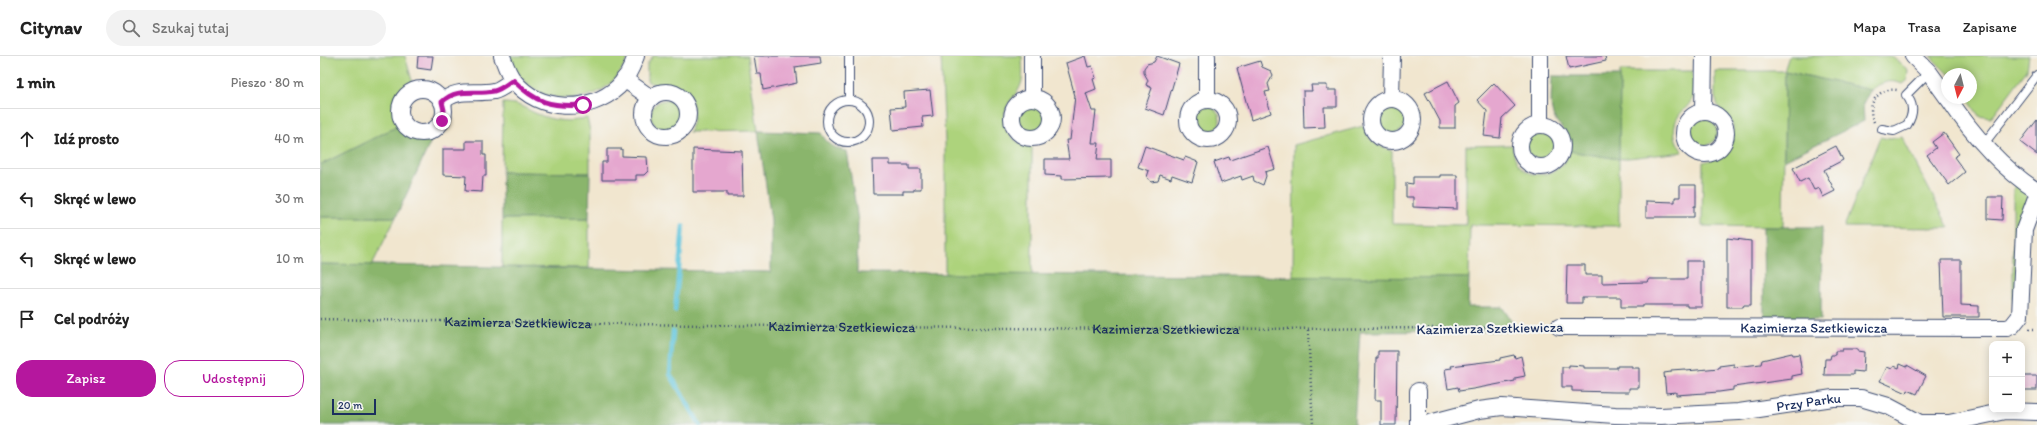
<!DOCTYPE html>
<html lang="pl">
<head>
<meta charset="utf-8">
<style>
  body { margin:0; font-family:Itim,sans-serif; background:#f2f2f2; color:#222 }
  .controls { position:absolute; right:12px; bottom:12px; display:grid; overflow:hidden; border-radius:8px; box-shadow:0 2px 10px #0003 }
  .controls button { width:36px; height:36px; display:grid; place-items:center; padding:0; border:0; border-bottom:1px solid #e0e0e0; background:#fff; color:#222; font:20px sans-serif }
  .compass { position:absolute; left:1621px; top:12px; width:36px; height:36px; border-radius:50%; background:#fff; box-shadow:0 2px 10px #0003; rotate:187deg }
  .scale { position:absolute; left:12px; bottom:10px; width:44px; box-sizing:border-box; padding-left:4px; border:2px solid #1b2f5e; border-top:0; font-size:11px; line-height:14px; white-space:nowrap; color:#1b2f5e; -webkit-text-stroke:3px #f6f6f2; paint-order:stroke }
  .stop { position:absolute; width:12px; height:12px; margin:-9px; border:3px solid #b5179e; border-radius:50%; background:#fff }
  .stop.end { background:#b5179e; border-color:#fff; box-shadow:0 1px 4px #0008 }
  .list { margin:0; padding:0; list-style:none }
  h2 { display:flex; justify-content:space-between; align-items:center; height:52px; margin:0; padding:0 16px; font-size:17px }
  h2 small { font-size:13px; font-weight:400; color:#767676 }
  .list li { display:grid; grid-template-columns:26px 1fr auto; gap:12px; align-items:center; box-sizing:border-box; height:60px; padding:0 16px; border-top:1px solid #e0e0e0 }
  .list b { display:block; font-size:15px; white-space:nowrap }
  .list em { font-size:13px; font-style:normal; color:#767676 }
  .actions { display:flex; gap:8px; padding:12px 16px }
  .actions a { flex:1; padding:9px 0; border:1px solid #b5179e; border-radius:16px; text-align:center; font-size:14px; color:#b5179e }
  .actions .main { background:#b5179e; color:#fff }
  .icon { flex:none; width:22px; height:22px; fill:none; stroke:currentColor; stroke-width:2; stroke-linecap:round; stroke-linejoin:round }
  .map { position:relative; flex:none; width:1717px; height:369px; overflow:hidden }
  header { display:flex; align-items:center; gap:24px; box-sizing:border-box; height:56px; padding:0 20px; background:#fff; border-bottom:1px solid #e0e0e0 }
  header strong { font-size:19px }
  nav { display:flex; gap:22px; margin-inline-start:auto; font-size:14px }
  .search { width:280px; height:36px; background:#f2f2f2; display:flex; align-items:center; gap:10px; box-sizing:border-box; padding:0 14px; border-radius:22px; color:#767676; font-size:15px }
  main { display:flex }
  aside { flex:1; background:#fff }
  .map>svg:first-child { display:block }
  .green { fill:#add37c; stroke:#64816d }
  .forest { fill:#8ab56c; stroke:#527265 }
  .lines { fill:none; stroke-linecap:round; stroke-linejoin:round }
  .stream { stroke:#5fc5dd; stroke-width:4.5 }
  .building { fill:#e5a7cf }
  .service-casing { stroke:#3b4a6f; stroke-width:10 }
  .minor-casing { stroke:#3b4a6f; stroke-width:18 }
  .path { stroke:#3b4a6f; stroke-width:2.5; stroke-dasharray:1 3; stroke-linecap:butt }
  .service { stroke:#fff; stroke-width:8 }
  .minor { stroke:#fff; stroke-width:16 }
  .route { stroke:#b5179e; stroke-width:5 }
  .labels { text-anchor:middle; stroke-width:4; stroke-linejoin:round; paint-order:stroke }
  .street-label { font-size:14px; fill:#1b2f5e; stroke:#f6f6f2 }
</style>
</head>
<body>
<header>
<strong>Citynav</strong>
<div class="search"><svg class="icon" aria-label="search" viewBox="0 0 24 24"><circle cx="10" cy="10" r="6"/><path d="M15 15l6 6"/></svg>Szukaj tutaj</div>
<nav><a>Mapa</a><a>Trasa</a><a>Zapisane</a></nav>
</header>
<main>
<aside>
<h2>1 min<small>Pieszo · 80 m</small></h2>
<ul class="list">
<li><svg class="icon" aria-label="ahead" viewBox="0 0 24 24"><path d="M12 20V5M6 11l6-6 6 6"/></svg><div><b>Idź prosto</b></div><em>40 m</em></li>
<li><svg class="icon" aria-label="left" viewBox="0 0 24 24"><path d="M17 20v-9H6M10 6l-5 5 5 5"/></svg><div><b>Skręć w lewo</b></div><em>30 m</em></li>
<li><svg class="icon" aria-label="left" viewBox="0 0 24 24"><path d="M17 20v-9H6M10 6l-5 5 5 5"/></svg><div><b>Skręć w lewo</b></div><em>10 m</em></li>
<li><svg class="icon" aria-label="arrive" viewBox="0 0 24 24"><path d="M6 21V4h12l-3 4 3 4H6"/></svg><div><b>Cel podróży</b></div></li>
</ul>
<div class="actions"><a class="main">Zapisz</a><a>Udostępnij</a></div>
</aside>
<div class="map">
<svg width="1717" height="369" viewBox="0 0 1717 369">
  <rect width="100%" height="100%" fill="#f6f6f2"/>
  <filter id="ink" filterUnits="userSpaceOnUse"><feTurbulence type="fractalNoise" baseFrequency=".025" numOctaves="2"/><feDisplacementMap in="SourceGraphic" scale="8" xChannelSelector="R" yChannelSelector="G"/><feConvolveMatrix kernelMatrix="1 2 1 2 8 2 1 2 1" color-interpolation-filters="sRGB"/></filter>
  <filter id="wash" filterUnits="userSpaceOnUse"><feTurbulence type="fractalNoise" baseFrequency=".012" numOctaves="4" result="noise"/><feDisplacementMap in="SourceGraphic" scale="16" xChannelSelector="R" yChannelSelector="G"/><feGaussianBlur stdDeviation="0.9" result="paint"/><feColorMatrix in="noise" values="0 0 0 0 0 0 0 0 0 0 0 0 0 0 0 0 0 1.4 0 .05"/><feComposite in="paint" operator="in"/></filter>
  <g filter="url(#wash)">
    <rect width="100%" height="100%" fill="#f1e6cf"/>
    <g class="green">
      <path d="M0,0H85L93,28C76,38 69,52 78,70L0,109Z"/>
      <path d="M188,0H309C297,30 273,45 241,42C230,40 219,38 210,30C199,22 194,11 188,0Z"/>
      <path d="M333,0H427L438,75L369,76C377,57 376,35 351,30C341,28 337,31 327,25V9Z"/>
      <path d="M621,0H702C702,9 704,20 701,28C698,38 691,42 687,51C677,71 693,88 712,91V219H625V85Z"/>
      <path d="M1469,0H1571L1588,14L1587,24L1582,28C1571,23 1561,26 1551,34L1465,15L1463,171L1382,170L1383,106C1411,101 1426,69 1399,53L1395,41V15H1464Z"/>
      <polygon points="1610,0 1709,0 1707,14 1671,62 1659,60 1647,42 1651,42 1651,18 1628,18"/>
      <path d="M1300,15H1373C1373,23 1375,33 1373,41C1369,51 1363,53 1358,61C1351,73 1355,86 1363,96L1299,103V170L1150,169L1149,222L973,221L974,89L1043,70C1049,85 1057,91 1072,94V168L1146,169V90L1192,89C1193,97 1195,104 1200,110C1215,127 1245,117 1249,95L1299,103Z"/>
      <circle cx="346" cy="59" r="15"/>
      <path d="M183,47C199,47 202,51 215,57C233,65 249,67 267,62L270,75V117L182,116Z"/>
      <circle cx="712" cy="62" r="14"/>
      <circle cx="886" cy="64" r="14"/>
      <circle cx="1072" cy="64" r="14"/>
      <circle cx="1383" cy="76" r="14"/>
      <circle cx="1221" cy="90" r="14"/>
      <polygon points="1560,81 1569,83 1582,81 1629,172 1524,171"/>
      <polygon points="1698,127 1706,134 1708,140 1693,257 1693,133"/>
      <polygon points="0,161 76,161 52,209 0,208"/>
      <polygon points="269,162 269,212 182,211 182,163"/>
    </g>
    <g class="forest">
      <polygon points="1465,15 1551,34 1543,47 1544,65 1464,104"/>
      <path d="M1232,20H1300L1299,103L1249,95C1251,71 1236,73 1232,55C1230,45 1232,31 1232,20Z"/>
      <path d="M78,70C87,82 96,86 112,83L76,161H0V109Z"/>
      <path d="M438,75L501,77C507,88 515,93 527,95L538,165L537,217L1149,222L1148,251H1182L1191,264V275L1040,276L1034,369H0V208L451,216V164Z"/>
      <polygon points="182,116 270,117 269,162 182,163"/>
      <polygon points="1443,171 1502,171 1501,264 1444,263"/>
    </g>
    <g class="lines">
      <g class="stream">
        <polyline points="355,255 363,170"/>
        <polyline points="353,275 350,318 380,369"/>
      </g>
    </g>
    <g id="blocks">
      <g class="building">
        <polygon points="98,0 113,0 111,14 97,12"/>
        <polygon points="434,0 500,0 501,7 475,11 477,27 443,34 441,18 437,18"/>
        <polygon points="765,0 768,11 772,10 776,22 773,23 776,33 766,37 772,55 776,55 772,87 779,87 777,104 791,104 791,122 742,123 742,120 725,119 725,103 749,103 746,84 750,84 755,40 746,7"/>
        <polygon points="837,0 859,8 844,59 825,52 832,32 826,29 828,24 824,17 824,12 827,8 834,6"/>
        <polygon points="1246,0 1285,0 1286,5 1249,13"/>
        <polygon points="940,5 942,11 951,15 953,19 948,28 950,35 945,36 951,57 931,64 917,12"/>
        <polygon points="1128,25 1139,47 1135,50 1135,72 1120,72 1120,65 1105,37"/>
        <polygon points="1174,27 1195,50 1182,62 1180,82 1164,80 1167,55 1157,44"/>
        <polygon points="991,29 1007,29 1007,34 1017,34 1017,51 1004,51 1005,71 984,72 983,35 992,35"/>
        <polygon points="610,34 613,60 602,61 603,71 573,74 571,52 585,51 584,36"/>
        <polygon points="1717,64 1717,99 1700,86"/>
        <polygon points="1624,77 1639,98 1634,101 1645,116 1629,129 1607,99 1616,92 1612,86"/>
        <polygon points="146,85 163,85 163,99 166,99 166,120 163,120 162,136 145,135 146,120 123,119 123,93 146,93"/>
        <polygon points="825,90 864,104 865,101 878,106 872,126 852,119 851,123 840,119 838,125 831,126 827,121 829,115 818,111"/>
        <polygon points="1516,90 1523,104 1504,114 1515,135 1503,141 1499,132 1494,134 1488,122 1480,126 1473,112"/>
        <polygon points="948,91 955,113 945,116 946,120 943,129 934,125 933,120 922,124 921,120 901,127 894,106 909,101 910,104"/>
        <polygon points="287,93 302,93 302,100 327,101 328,115 324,119 316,119 316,124 282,124 282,106 287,106"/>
        <polygon points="373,93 422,95 423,140 407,140 407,136 373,136"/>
        <polygon points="552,104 570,104 570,109 589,109 589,113 601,113 601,133 594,133 594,135 583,135 583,138 553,138"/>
        <polygon points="1120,119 1137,119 1137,153 1093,151 1093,141 1086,141 1086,127 1093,128 1093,121 1120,121"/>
        <polygon points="1360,129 1376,129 1376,150 1374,150 1374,161 1326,161 1326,145 1355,146 1355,141 1360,141"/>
        <polygon points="1668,141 1683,141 1682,164 1668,163"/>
        <polygon points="1407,182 1431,185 1431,249 1424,249 1423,251 1407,251"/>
        <polygon points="1621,204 1641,204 1641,249 1659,250 1659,261 1623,261"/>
        <polygon points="1367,205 1382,205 1382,251 1367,251 1367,249 1323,249 1323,251 1301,251 1301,241 1262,241 1262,247 1246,247 1247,209 1265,209 1265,219 1282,219 1282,227 1327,226 1329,223 1367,223"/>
        <polygon points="1522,293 1537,293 1537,295 1544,296 1543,316 1533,315 1533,319 1504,319 1505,303 1510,303 1511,299 1515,299 1515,295 1522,295"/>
        <polygon points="1058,295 1077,295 1076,369 1061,369 1061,344 1055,344 1056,302 1058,302"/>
        <polygon points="1472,297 1473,299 1479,298 1482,318 1472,320 1472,323 1413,331 1413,334 1399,336 1356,339 1356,336 1346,337 1344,317 1351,316 1351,314 1365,313 1366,315 1399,312 1399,310 1414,308 1414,311 1441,308 1442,304"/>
        <polygon points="1194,299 1195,302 1201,300 1205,320 1195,322 1195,325 1153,333 1139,335 1138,331 1128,333 1125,313 1132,312 1131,310 1180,304 1180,302"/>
        <polygon points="1580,308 1587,311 1587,309 1606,320 1597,338 1588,334 1587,337 1560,325 1567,311 1572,313 1574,310 1579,312"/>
        <polygon points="1249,309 1264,310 1264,312 1297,312 1297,310 1312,310 1312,312 1319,312 1319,332 1309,332 1309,336 1295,336 1252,335 1252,331 1242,331 1242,311 1249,311"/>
        <rect x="1702" y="320" width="15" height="14"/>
      </g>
    </g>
  </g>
  <g filter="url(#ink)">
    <use href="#blocks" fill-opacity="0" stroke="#3b4a6f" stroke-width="1"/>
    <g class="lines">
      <defs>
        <g id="service">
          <polyline points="529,44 529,0"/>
          <circle cx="528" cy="65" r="21"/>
          <path d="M1562,73L1574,75L1587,69C1594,58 1594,48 1586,39L1609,16"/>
          <polyline points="1663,89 1717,19"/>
        </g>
        <g id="minor">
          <path d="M182,0C185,8 188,18 194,25C219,56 269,58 298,31C307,23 312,11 316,0"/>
          <polyline points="887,0 887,43"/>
          <polyline points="1593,0 1609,16 1627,41"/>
          <polyline points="304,23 331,42"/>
          <circle cx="102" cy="55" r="22"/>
          <circle cx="346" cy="58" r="22"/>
          <circle cx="712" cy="62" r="20"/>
          <polyline points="712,42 712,0"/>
          <path d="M1628,42C1652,78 1680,111 1717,135"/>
          <polyline points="1071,43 1072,0"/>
          <circle cx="1072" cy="64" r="21"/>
          <circle cx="888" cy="64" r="20"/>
          <path d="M122,46C138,31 154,39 174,35C180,34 187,28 193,24"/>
          <polyline points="1383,56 1384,0"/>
          <circle cx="1385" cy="77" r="21"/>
          <polyline points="1220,69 1220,0"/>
          <circle cx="1221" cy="90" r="21"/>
          <path id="s2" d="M1239,271L1687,272L1692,270L1700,260L1704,174L1717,139"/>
          <polyline points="1098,335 1098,369"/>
          <polyline points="1600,367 1629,367 1685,355 1717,356"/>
          <path id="s3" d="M1102,369L1159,354L1182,351L1295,359L1341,360L1419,356L1513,342H1541L1568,350L1600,367V369"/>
        </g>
      </defs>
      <use href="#service" class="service-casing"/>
      <use href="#minor" class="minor-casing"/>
      <g class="path">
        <path d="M1554,66C1545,49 1558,31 1577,34"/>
        <path id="s1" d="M0,263C408,270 816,276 1224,271"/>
        <polyline points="1709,273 1717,273"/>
        <polyline points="988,274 993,369"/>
      </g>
      <use href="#service" class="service"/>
      <use href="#minor" class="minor"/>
    </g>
  </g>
  <g class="lines" filter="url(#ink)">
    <path class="route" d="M122,65L124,54L122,46C138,31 154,39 174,35C180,34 187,28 193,24C216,47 230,51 263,49"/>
  </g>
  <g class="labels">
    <g class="street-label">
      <text dy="5" stroke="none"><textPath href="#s1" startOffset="198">Kazimierza Szetkiewicza</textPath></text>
      <text dy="5" stroke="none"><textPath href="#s1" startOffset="522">Kazimierza Szetkiewicza</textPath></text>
      <text transform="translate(1170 272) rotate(-1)" y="5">Kazimierza Szetkiewicza</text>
      <text dy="5" stroke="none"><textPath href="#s2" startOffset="255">Kazimierza Szetkiewicza</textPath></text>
      <text dy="5" stroke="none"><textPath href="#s1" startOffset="846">Kazimierza Szetkiewicza</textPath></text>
      <text dy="5" stroke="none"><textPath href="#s3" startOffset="390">Przy Parku</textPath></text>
    </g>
  </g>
</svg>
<div class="controls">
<button>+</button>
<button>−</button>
</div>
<svg class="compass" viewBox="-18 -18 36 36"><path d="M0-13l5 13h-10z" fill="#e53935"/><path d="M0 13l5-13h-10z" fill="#767676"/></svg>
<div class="scale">20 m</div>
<div class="stop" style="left:263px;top:49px"></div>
<div class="stop end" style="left:122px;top:65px"></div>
</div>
</main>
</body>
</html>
